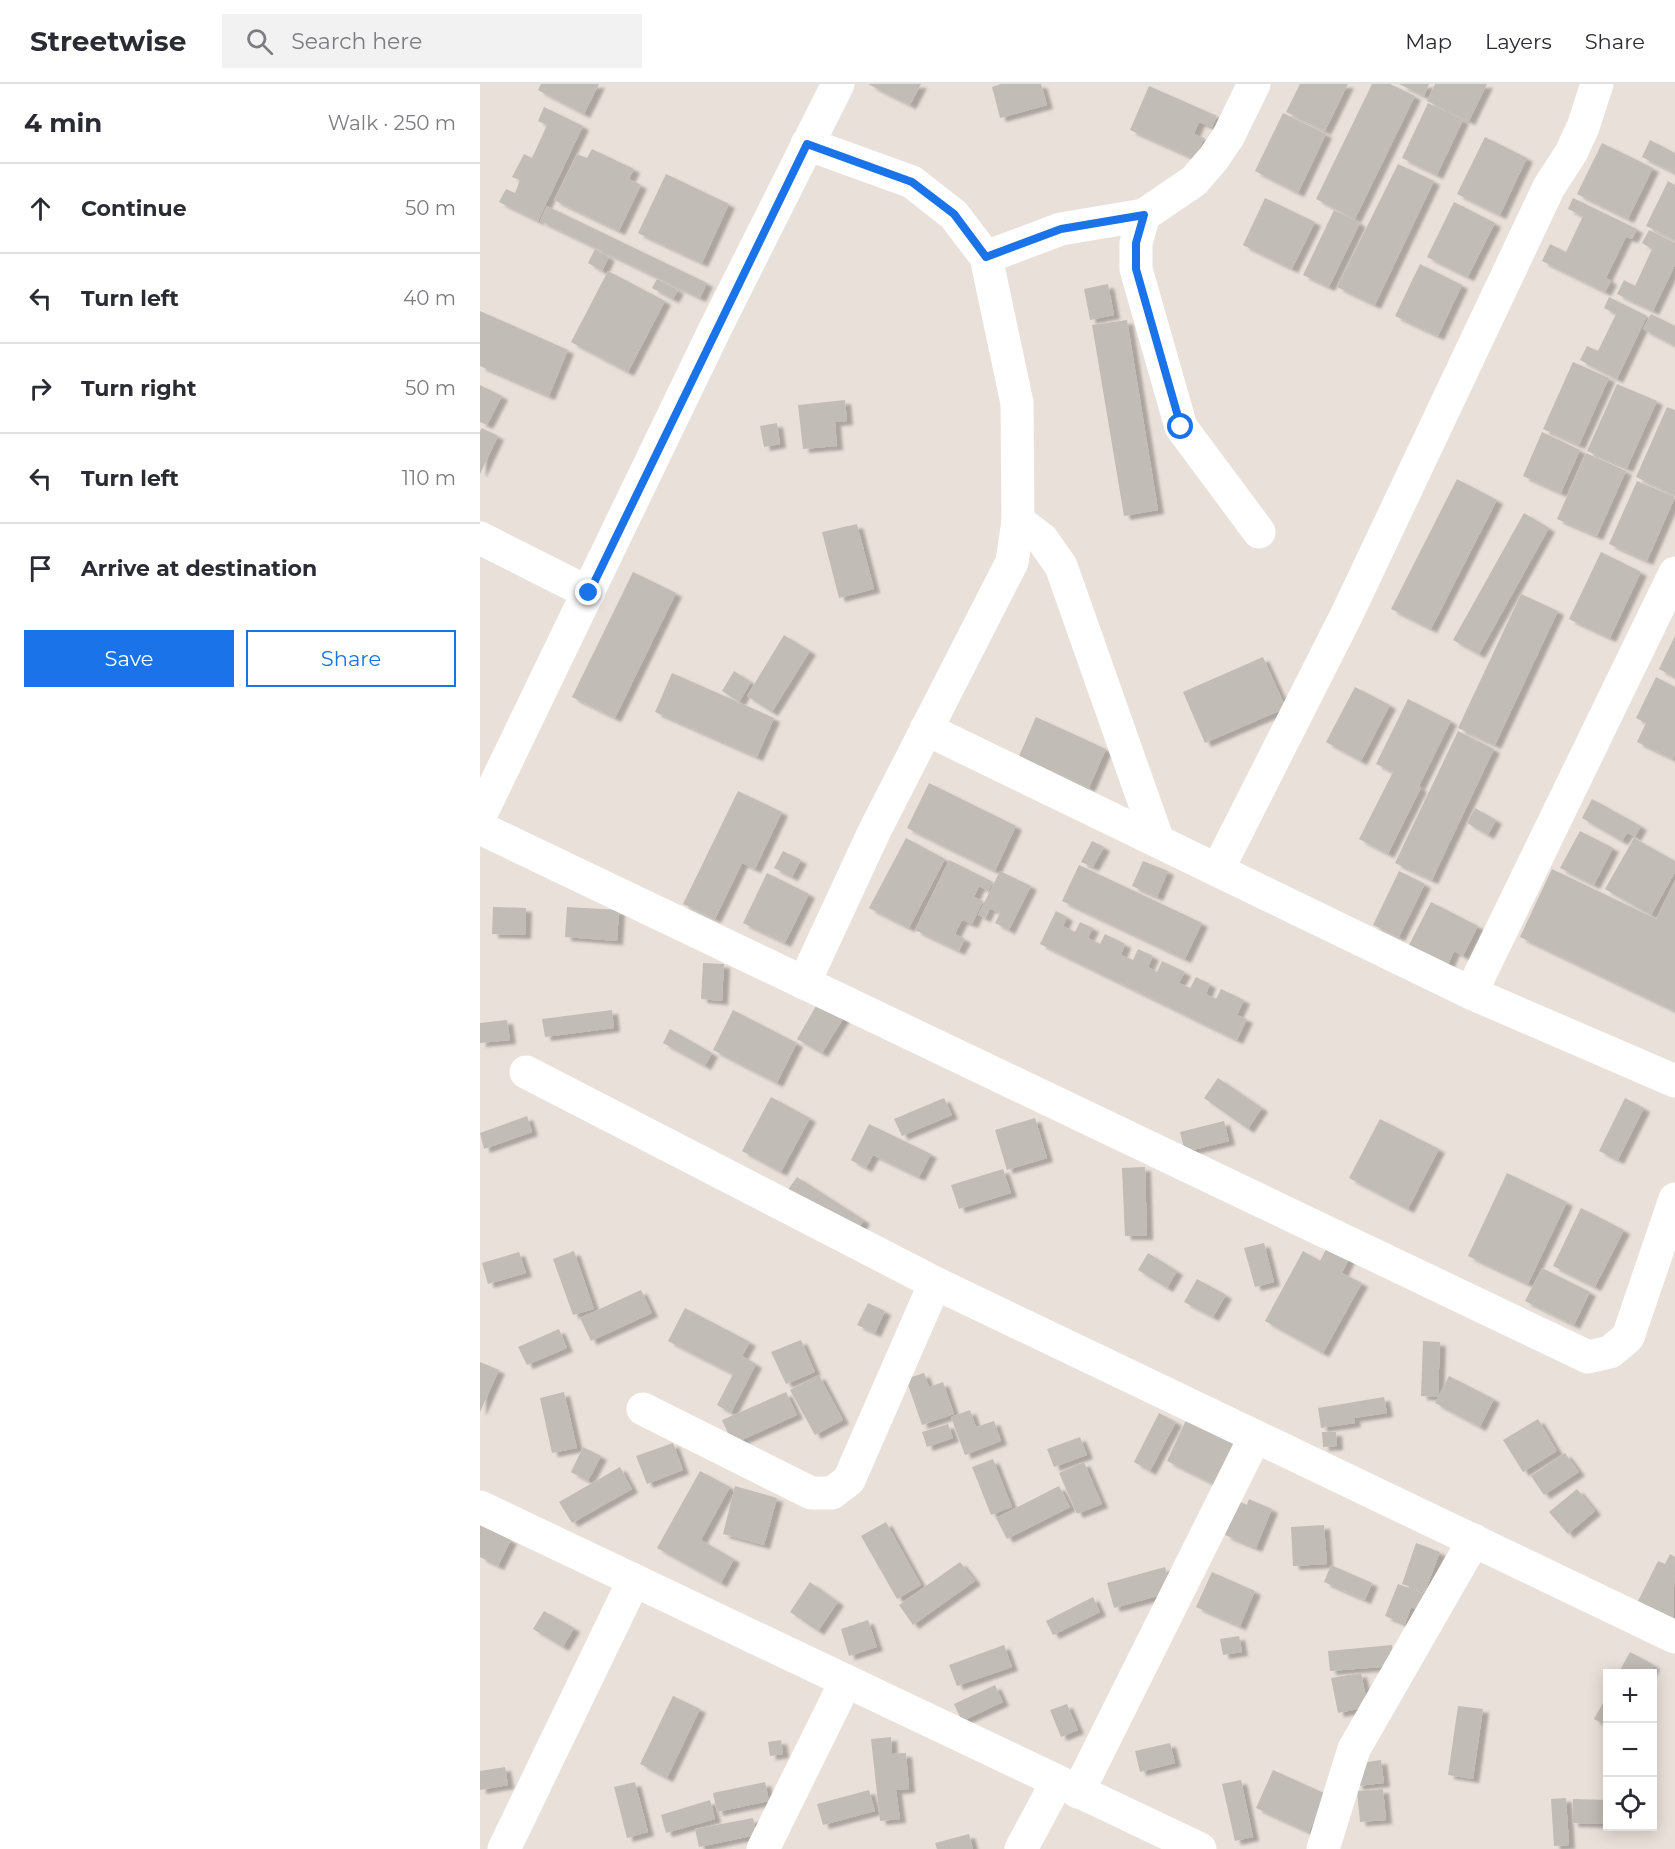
<!DOCTYPE html>
<html lang="en">
<head>
<meta charset="utf-8">
<style>
  body { margin:0; font-family:Montserrat,sans-serif; background:#f2f2f3; color:#2b2b33 }
  .controls { position:absolute; right:18px; bottom:18px; display:grid; overflow:hidden; border-radius:0px; box-shadow:0 3px 15px #0003 }
  .controls button { width:54px; height:54px; display:grid; place-items:center; padding:0; border:0; border-bottom:2px solid #e1e1e2; background:#fff; color:#2b2b33; font:30px sans-serif }
  .stop { position:absolute; width:18px; height:18px; margin:-14px; border:4px solid #1a73e8; border-radius:50%; background:#fff }
  .stop.end { background:#1a73e8; border-color:#fff; box-shadow:0 2px 6px #0008 }
  .list { margin:0; padding:0; list-style:none }
  h2 { display:flex; justify-content:space-between; align-items:center; height:78px; margin:0; padding:0 24px; font-size:26px }
  h2 small { font-size:20px; font-weight:400; color:#7c7c81 }
  .list li { display:grid; grid-template-columns:39px 1fr auto; gap:18px; align-items:center; box-sizing:border-box; height:90px; padding:0 24px; border-top:2px solid #e1e1e2 }
  .list b { display:block; font-size:22px; white-space:nowrap }
  .list em { font-size:20px; font-style:normal; color:#7c7c81 }
  .actions { display:flex; gap:12px; padding:18px 24px }
  .actions a { flex:1; padding:14px 0; border:2px solid #1a73e8; border-radius:0px; text-align:center; font-size:21px; color:#1a73e8 }
  .actions .main { background:#1a73e8; color:#fff }
  .icon { flex:none; width:33px; height:33px; fill:none; stroke:currentColor; stroke-width:2; stroke-linecap:round; stroke-linejoin:round }
  .map { position:relative; flex:none; width:1195px; height:1765px; overflow:hidden }
  header { display:flex; align-items:center; gap:36px; box-sizing:border-box; height:84px; padding:0 30px; background:#fff; border-bottom:2px solid #e1e1e2 }
  header strong { font-size:28px }
  nav { display:flex; gap:33px; margin-inline-start:auto; font-size:21px }
  .search { width:420px; height:54px; background:#f2f2f3; display:flex; align-items:center; gap:15px; box-sizing:border-box; padding:0 21px; border-radius:0px; color:#7c7c81; font-size:22px }
  main { display:flex }
  aside { flex:1; background:#fff }
  .map>svg:first-child { display:block }
  .building { fill:#c1bcb5; filter:url(#shadow) }
  .lines { fill:none; stroke-linecap:round; stroke-linejoin:round }
  .minor { stroke:#fff; stroke-width:33 }
  .route { stroke:#1a73e8; stroke-width:8 }
</style>
</head>
<body>
<header>
<strong>Streetwise</strong>
<div class="search"><svg class="icon" aria-label="search" viewBox="0 0 24 24"><circle cx="10" cy="10" r="6"/><path d="M15 15l6 6"/></svg>Search here</div>
<nav><a>Map</a><a>Layers</a><a>Share</a></nav>
</header>
<main>
<aside>
<h2>4 min<small>Walk · 250 m</small></h2>
<ul class="list">
<li><svg class="icon" aria-label="ahead" viewBox="0 0 24 24"><path d="M12 20V5M6 11l6-6 6 6"/></svg><div><b>Continue</b></div><em>50 m</em></li>
<li><svg class="icon" aria-label="left" viewBox="0 0 24 24"><path d="M17 20v-9H6M10 6l-5 5 5 5"/></svg><div><b>Turn left</b></div><em>40 m</em></li>
<li><svg class="icon" aria-label="right" viewBox="0 0 24 24"><path d="M7 20v-9h11M14 6l5 5-5 5"/></svg><div><b>Turn right</b></div><em>50 m</em></li>
<li><svg class="icon" aria-label="left" viewBox="0 0 24 24"><path d="M17 20v-9H6M10 6l-5 5 5 5"/></svg><div><b>Turn left</b></div><em>110 m</em></li>
<li><svg class="icon" aria-label="arrive" viewBox="0 0 24 24"><path d="M6 21V4h12l-3 4 3 4H6"/></svg><div><b>Arrive at destination</b></div></li>
</ul>
<div class="actions"><a class="main">Save</a><a>Share</a></div>
</aside>
<div class="map">
<svg width="1195" height="1765" viewBox="0 0 1195 1765">
  <defs>
    <filter id="shadow"><feDropShadow dx="6" dy="4" stdDeviation="1.5" flood-color="#0004"/></filter>
  </defs>
  <rect width="100%" height="100%" fill="#e9e0d9"/>
  <g class="building">
    <polygon points="61,0 119,0 104,30 58,6"/>
    <polygon points="388,0 441,0 430,21"/>
    <polygon points="521,0 561,0 567,21 520,34 512,3"/>
    <polygon points="820,0 868,0 845,47 806,28"/>
    <polygon points="892,0 910,0 935,12 875,135 836,115"/>
    <polygon points="919,0 949,0 944,12"/>
    <polygon points="955,0 1007,0 989,37 947,17"/>
    <polygon points="669,2 737,32 732,43 719,38 714,50 724,54 715,75 650,46"/>
    <polygon points="948,19 983,36 957,91 922,74"/>
    <polygon points="64,23 103,42 58,137 19,118 26,105 35,109 40,96 32,93 44,70 52,74 67,41 58,37"/>
    <polygon points="803,29 846,50 818,109 775,87"/>
    <polygon points="1005,53 1047,74 1020,131 977,110"/>
    <polygon points="1170,56 1195,69 1195,89 1162,73"/>
    <polygon points="1122,59 1173,84 1148,135 1097,110"/>
    <polygon points="112,65 154,85 149,95 161,101 139,147 74,116 97,70 107,74"/>
    <polygon points="918,80 954,97 895,221 857,203"/>
    <polygon points="186,90 249,120 222,179 158,149"/>
    <polygon points="1188,97 1195,101 1195,156 1166,142"/>
    <polygon points="785,114 835,138 812,185 763,161"/>
    <polygon points="1093,114 1157,145 1152,155 1146,153 1126,194 1131,197 1125,208 1062,177 1070,160 1086,168 1103,132 1088,125"/>
    <polygon points="974,118 1015,139 988,193 947,173"/>
    <polygon points="67,122 227,199 220,214 60,137"/>
    <polygon points="854,126 880,139 849,203 823,191"/>
    <polygon points="1169,146 1195,159 1195,181 1173,227 1137,210 1144,196 1155,202 1172,165 1162,159"/>
    <polygon points="115,165 129,173 122,187 108,179"/>
    <polygon points="940,180 982,201 958,252 915,232"/>
    <polygon points="128,187 185,217 148,288 91,258"/>
    <polygon points="177,195 198,206 193,215 172,204"/>
    <polygon points="628,200 634,231 610,236 604,205"/>
    <polygon points="1129,213 1167,232 1137,295 1100,276 1107,262 1118,267 1136,230 1124,224"/>
    <polygon points="0,227 88,266 69,312 0,282"/>
    <polygon points="1171,230 1195,242 1195,262 1163,245"/>
    <polygon points="647,236 678,426 644,432 612,241"/>
    <polygon points="1093,278 1129,294 1099,361 1063,345"/>
    <polygon points="1137,300 1177,317 1147,384 1107,367"/>
    <polygon points="0,301 22,312 7,341 0,338"/>
    <polygon points="365,316 367,337 355,338 357,362 323,365 318,321"/>
    <polygon points="1187,323 1195,326 1195,411 1156,393"/>
    <polygon points="297,339 300,360 284,363 280,342"/>
    <polygon points="2,344 18,352 0,390 0,347"/>
    <polygon points="1062,348 1100,366 1081,409 1043,392"/>
    <polygon points="1106,369 1146,387 1117,452 1077,435"/>
    <polygon points="977,395 1017,416 951,545 911,525"/>
    <polygon points="1157,397 1195,413 1167,477 1129,460"/>
    <polygon points="1044,429 1069,444 999,570 973,556"/>
    <polygon points="377,440 394,505 359,514 342,448"/>
    <polygon points="1121,468 1161,488 1130,554 1089,535"/>
    <polygon points="153,488 196,509 135,634 92,613"/>
    <polygon points="1041,510 1078,527 1015,661 978,644"/>
    <polygon points="304,551 330,567 292,628 267,612"/>
    <polygon points="1195,552 1195,593 1179,585"/>
    <polygon points="783,573 806,624 725,659 703,608"/>
    <polygon points="254,587 271,598 259,618 242,607"/>
    <polygon points="192,589 294,634 277,673 175,628"/>
    <polygon points="1176,593 1195,603 1195,670 1193,675 1157,658 1166,639 1156,634"/>
    <polygon points="875,603 910,621 881,677 846,658"/>
    <polygon points="928,615 971,637 939,702 927,696 941,704 908,770 879,755 913,688 896,680"/>
    <polygon points="556,633 626,665 609,704 539,672"/>
    <polygon points="978,647 1014,665 952,796 915,779"/>
    <polygon points="449,699 536,742 515,787 427,744"/>
    <polygon points="258,707 302,728 275,785 262,779 235,835 203,820"/>
    <polygon points="1112,715 1161,742 1155,753 1147,749 1142,757 1102,734"/>
    <polygon points="995,724 1016,736 1008,751 987,739"/>
    <polygon points="1100,747 1133,764 1114,801 1080,784"/>
    <polygon points="426,754 465,775 429,844 389,824"/>
    <polygon points="1154,754 1195,777 1195,788 1171,831 1125,805"/>
    <polygon points="612,757 624,763 613,783 601,778"/>
    <polygon points="303,767 321,776 312,793 294,784"/>
    <polygon points="469,776 513,798 508,807 499,802 494,813 503,817 492,840 482,836 475,850 485,855 479,867 435,846"/>
    <polygon points="663,777 688,787 677,813 652,802"/>
    <polygon points="599,781 722,839 705,875 582,817"/>
    <polygon points="1072,785 1176,835 1195,796 1195,927 1040,853"/>
    <polygon points="520,787 551,802 529,846 515,839 520,829 509,824 505,834 498,831"/>
    <polygon points="919,787 945,800 919,853 893,841"/>
    <polygon points="287,789 329,810 305,859 263,839"/>
    <polygon points="951,818 998,842 983,872 974,867 967,883 928,863"/>
    <polygon points="13,823 46,824 45,851 12,850"/>
    <polygon points="87,823 139,826 137,857 85,853"/>
    <polygon points="576,827 587,833 583,842 595,848 600,838 613,844 608,854 620,860 625,850 645,860 641,871 653,876 658,865 673,872 668,883 677,888 682,877 705,888 699,899 710,904 716,893 730,900 726,910 736,915 741,905 764,916 757,931 767,935 757,956 560,860"/>
    <polygon points="223,879 244,880 242,917 221,915"/>
    <polygon points="340,915 366,930 342,969 317,955"/>
    <polygon points="132,926 134,944 65,953 62,935"/>
    <polygon points="253,926 317,959 297,999 233,966"/>
    <polygon points="27,936 30,956 0,959 0,939"/>
    <polygon points="190,945 232,969 225,982 183,959"/>
    <polygon points="738,994 782,1024 768,1045 724,1014"/>
    <polygon points="291,1013 330,1034 301,1088 262,1067"/>
    <polygon points="464,1014 472,1031 422,1052 414,1035"/>
    <polygon points="1145,1014 1164,1024 1138,1076 1119,1067"/>
    <polygon points="47,1032 52,1048 4,1065 0,1049"/>
    <polygon points="555,1034 567,1074 527,1086 515,1046"/>
    <polygon points="900,1035 959,1065 928,1125 869,1094"/>
    <polygon points="744,1037 749,1057 705,1068 700,1048"/>
    <polygon points="389,1040 451,1070 439,1093 393,1071 386,1084 371,1076"/>
    <polygon points="665,1083 667,1152 645,1152 642,1084"/>
    <polygon points="523,1085 531,1109 479,1125 471,1101"/>
    <polygon points="1027,1089 1087,1118 1048,1200 988,1172"/>
    <polygon points="317,1093 384,1136 375,1151 307,1107"/>
    <polygon points="1101,1124 1144,1146 1115,1203 1073,1182"/>
    <polygon points="784,1159 794,1198 775,1203 764,1164"/>
    <polygon points="848,1161 870,1173 862,1189 882,1199 843,1269 785,1237 823,1167 840,1177"/>
    <polygon points="94,1167 114,1225 93,1231 73,1175"/>
    <polygon points="39,1168 46,1189 8,1200 2,1179"/>
    <polygon points="668,1169 697,1187 687,1204 658,1186"/>
    <polygon points="1062,1184 1110,1208 1094,1241 1045,1217"/>
    <polygon points="717,1195 746,1211 733,1233 704,1218"/>
    <polygon points="161,1206 172,1229 111,1257 100,1234"/>
    <polygon points="388,1219 405,1227 395,1249 377,1241"/>
    <polygon points="205,1224 270,1258 262,1272 276,1280 251,1329 237,1321 253,1290 188,1257"/>
    <polygon points="79,1245 87,1264 47,1281 38,1263"/>
    <polygon points="321,1256 335,1288 306,1300 291,1268"/>
    <polygon points="943,1257 960,1258 958,1313 941,1312"/>
    <polygon points="0,1278 19,1286 0,1328"/>
    <polygon points="444,1289 449,1303 463,1298 474,1330 442,1341 426,1295"/>
    <polygon points="339,1291 363,1336 335,1351 310,1306"/>
    <polygon points="969,1292 1014,1315 1000,1343 955,1319"/>
    <polygon points="84,1308 97,1364 72,1369 60,1314"/>
    <polygon points="306,1308 317,1331 253,1360 242,1336"/>
    <polygon points="904,1313 907,1329 874,1334 875,1339 841,1344 838,1324"/>
    <polygon points="490,1326 496,1343 514,1337 521,1357 485,1371 471,1333"/>
    <polygon points="679,1329 696,1338 670,1387 654,1378"/>
    <polygon points="707,1334 763,1361 742,1404 687,1377"/>
    <polygon points="1058,1335 1077,1367 1043,1388 1023,1356"/>
    <polygon points="468,1340 473,1354 447,1363 442,1348"/>
    <polygon points="842,1348 856,1348 857,1362 843,1363"/>
    <polygon points="600,1353 607,1371 574,1383 567,1365"/>
    <polygon points="193,1359 203,1386 167,1400 156,1372"/>
    <polygon points="103,1363 121,1372 108,1397 91,1388"/>
    <polygon points="1085,1369 1099,1388 1064,1411 1051,1392"/>
    <polygon points="513,1375 532,1423 511,1431 492,1383"/>
    <polygon points="604,1378 622,1420 597,1430 579,1389"/>
    <polygon points="140,1383 152,1405 92,1439 79,1418"/>
    <polygon points="220,1387 250,1403 221,1456 254,1475 241,1499 177,1464"/>
    <polygon points="255,1402 297,1414 284,1461 243,1450"/>
    <polygon points="579,1402 590,1423 527,1455 516,1434"/>
    <polygon points="1097,1405 1115,1427 1088,1450 1069,1428"/>
    <polygon points="769,1415 792,1425 776,1464 745,1451 758,1417 767,1421"/>
    <polygon points="406,1438 441,1501 417,1515 381,1452"/>
    <polygon points="0,1441 31,1456 18,1482 0,1473"/>
    <polygon points="844,1441 847,1480 813,1482 811,1443"/>
    <polygon points="936,1459 960,1468 945,1508 922,1500"/>
    <polygon points="1190,1470 1195,1473 1193,1534 1158,1517 1178,1477 1185,1480"/>
    <polygon points="480,1478 495,1497 433,1541 419,1521"/>
    <polygon points="851,1481 892,1499 885,1516 844,1498"/>
    <polygon points="685,1483 692,1508 634,1524 627,1499"/>
    <polygon points="732,1488 775,1507 760,1542 716,1523"/>
    <polygon points="330,1498 358,1518 338,1547 310,1528"/>
    <polygon points="918,1500 951,1512 945,1529 931,1523 925,1540 905,1532"/>
    <polygon points="613,1513 620,1528 573,1551 566,1537"/>
    <polygon points="64,1527 94,1544 83,1563 53,1545"/>
    <polygon points="388,1536 397,1563 369,1572 361,1545"/>
    <polygon points="759,1552 762,1568 743,1571 740,1555"/>
    <polygon points="524,1561 532,1583 477,1602 469,1581"/>
    <polygon points="912,1561 914,1582 850,1587 848,1567"/>
    <polygon points="1150,1568 1174,1581 1170,1590 1138,1590"/>
    <polygon points="881,1589 888,1623 858,1629 851,1594"/>
    <polygon points="515,1601 523,1618 482,1637 474,1620"/>
    <polygon points="1128,1610 1128,1643 1114,1635"/>
    <polygon points="193,1612 220,1625 187,1694 160,1680"/>
    <polygon points="587,1620 598,1646 581,1653 570,1626"/>
    <polygon points="978,1622 1003,1625 993,1695 968,1691"/>
    <polygon points="411,1653 412,1670 426,1669 429,1705 416,1706 420,1735 400,1737 391,1655"/>
    <polygon points="301,1656 303,1670 290,1672 288,1658"/>
    <polygon points="690,1659 695,1679 660,1688 655,1667"/>
    <polygon points="901,1676 904,1699 877,1702 874,1680"/>
    <polygon points="25,1683 28,1701 0,1706 0,1687"/>
    <polygon points="793,1686 846,1710 829,1748 776,1724"/>
    <polygon points="761,1696 773,1753 755,1757 742,1700"/>
    <polygon points="155,1698 168,1748 147,1754 134,1703"/>
    <polygon points="285,1698 289,1717 237,1728 233,1709"/>
    <polygon points="903,1705 906,1736 880,1738 877,1707"/>
    <polygon points="389,1706 395,1727 343,1741 337,1720"/>
    <polygon points="1086,1714 1089,1761 1074,1762 1071,1715"/>
    <polygon points="1093,1715 1128,1716 1128,1740 1092,1739"/>
    <polygon points="230,1716 235,1735 186,1749 181,1731"/>
    <polygon points="273,1734 276,1751 219,1763 215,1745"/>
    <polygon points="489,1750 493,1765 457,1765 455,1759"/>
  </g>
  <g class="lines">
    <g class="minor">
      <polyline points="664,131 656,159 656,185 701,343 779,448"/>
      <polyline points="506,173 581,145 664,131 714,97 733,75 748,53 774,0"/>
      <polyline points="538,437 562,455 581,482 678,757"/>
      <polyline points="0,454 109,509"/>
      <polyline points="446,645 991,909 1195,997"/>
      <polyline points="0,732 236,243 358,0"/>
      <polyline points="0,744 1108,1273 1130,1268 1148,1253 1195,1115"/>
      <polyline points="738,785 867,530 1069,103 1091,69 1103,43 1117,0"/>
      <polyline points="324,899 395,746 532,478 538,437 537,319 506,173 474,131 432,98 327,60"/>
      <polyline points="991,909 1195,489"/>
      <polyline points="46,988 455,1199 1195,1553"/>
      <polyline points="163,1325 331,1409 352,1409 369,1396 455,1199"/>
      <polyline points="0,1423 720,1765"/>
      <polyline points="598,1708 775,1353"/>
      <polyline points="24,1765 154,1496"/>
      <polyline points="283,1765 366,1597"/>
      <polyline points="541,1765 577,1698"/>
      <polyline points="843,1765 874,1665 994,1456"/>
    </g>
  </g>
  <g class="lines">
    <polyline class="route" points="109,509 327,60 432,98 474,130 506,173 581,145 664,131 656,159 656,185 701,343"/>
  </g>
</svg>
<div class="controls">
<button>+</button>
<button>−</button>
<button><svg class="icon" aria-label="locate" viewBox="0 0 24 24"><circle cx="12" cy="12" r="6"/><path d="M12 2v4M12 18v4M2 12h4M18 12h4"/></svg></button>
</div>
<div class="stop" style="left:701px;top:343px"></div>
<div class="stop end" style="left:109px;top:509px"></div>
</div>
</main>
</body>
</html>
